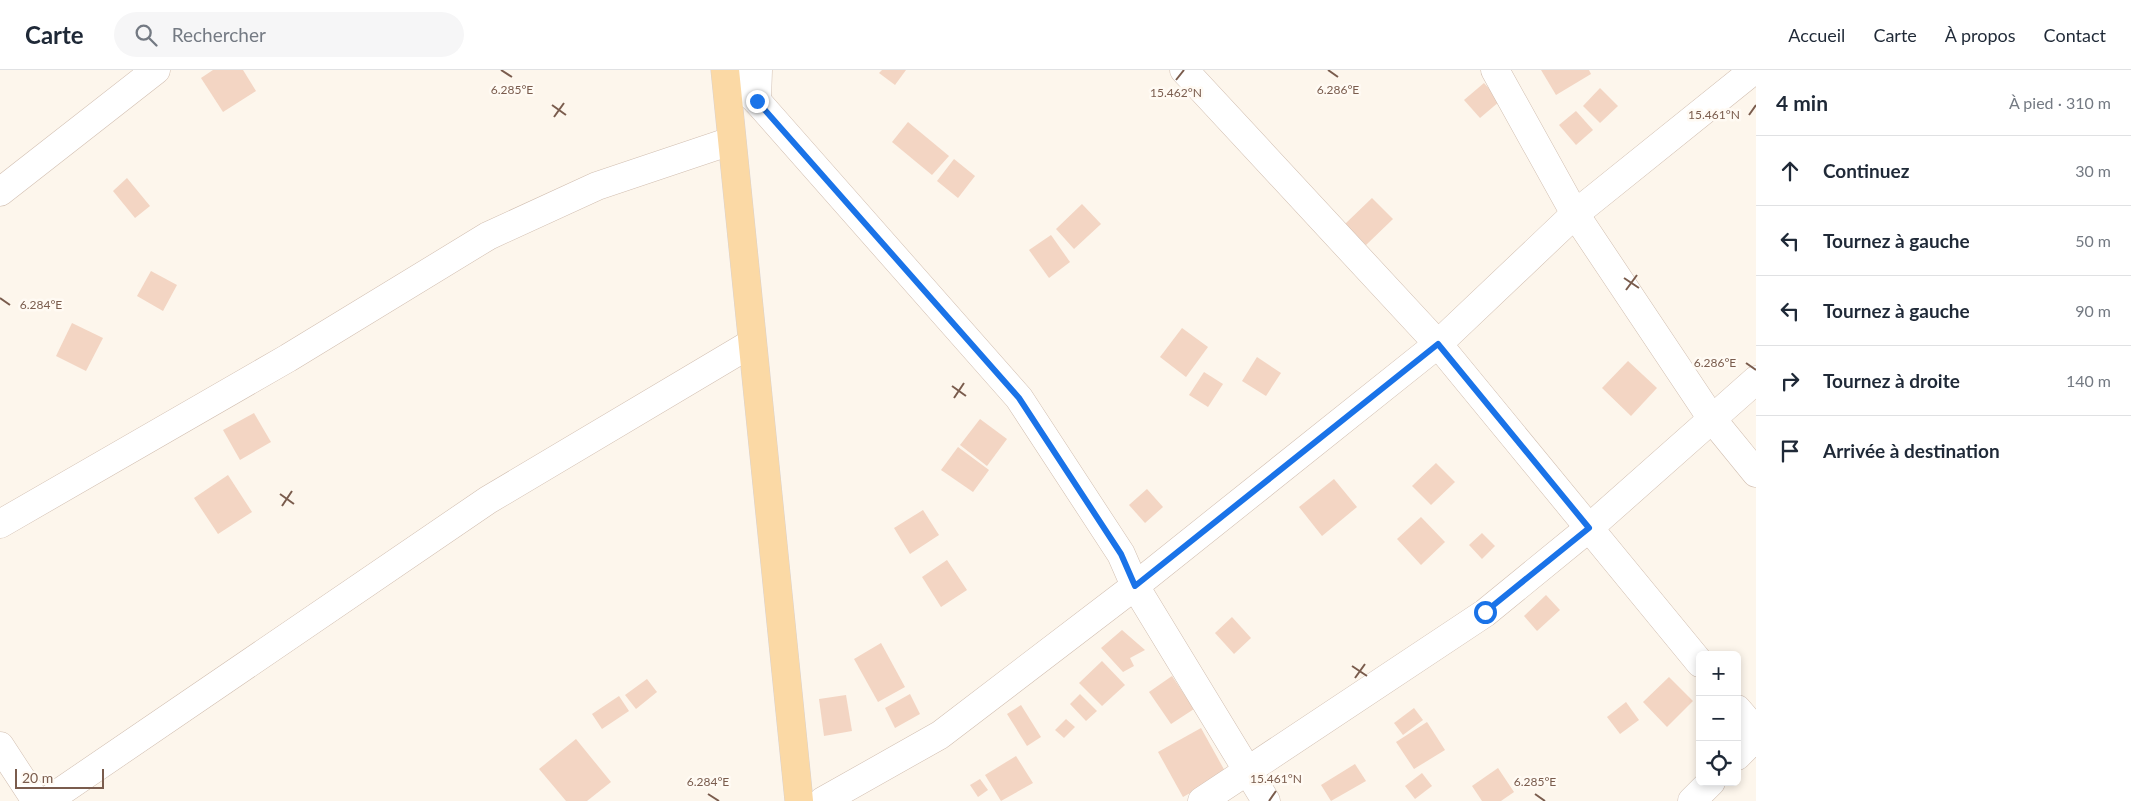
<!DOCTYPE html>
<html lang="fr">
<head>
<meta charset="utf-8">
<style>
  body { margin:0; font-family:Lato,sans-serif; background:#f6f6f7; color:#1f2937 }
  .controls { position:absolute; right:15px; bottom:15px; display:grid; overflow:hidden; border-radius:8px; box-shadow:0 2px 8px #0003 }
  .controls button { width:45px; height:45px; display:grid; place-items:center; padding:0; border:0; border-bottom:1px solid #e0e1e3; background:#fff; color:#1f2937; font:25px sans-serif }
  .scale { position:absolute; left:15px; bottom:12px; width:89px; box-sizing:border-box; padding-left:5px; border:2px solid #7a5c4d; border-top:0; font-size:14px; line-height:18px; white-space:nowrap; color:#7a5c4d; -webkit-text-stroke:4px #fffaf3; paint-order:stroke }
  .stop { position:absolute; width:15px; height:15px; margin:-11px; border:4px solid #1a73e8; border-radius:50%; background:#fff }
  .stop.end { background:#1a73e8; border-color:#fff; box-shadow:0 1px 5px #0008 }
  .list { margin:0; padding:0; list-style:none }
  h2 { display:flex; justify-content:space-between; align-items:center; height:65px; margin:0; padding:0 20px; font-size:21px }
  h2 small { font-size:16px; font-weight:400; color:#747a83 }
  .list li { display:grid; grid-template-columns:32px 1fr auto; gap:15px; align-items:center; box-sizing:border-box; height:70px; padding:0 20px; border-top:1px solid #e0e1e3 }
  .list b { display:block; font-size:19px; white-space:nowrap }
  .list em { font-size:16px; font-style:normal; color:#747a83 }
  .icon { flex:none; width:28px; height:28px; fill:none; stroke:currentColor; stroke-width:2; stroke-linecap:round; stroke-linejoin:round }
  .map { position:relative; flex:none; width:1756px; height:731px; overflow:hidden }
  header { display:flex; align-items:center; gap:30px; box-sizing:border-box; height:70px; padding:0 25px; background:#fff; border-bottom:1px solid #e0e1e3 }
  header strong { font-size:24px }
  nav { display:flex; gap:28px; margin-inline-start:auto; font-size:18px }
  .search { width:350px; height:45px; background:#f6f6f7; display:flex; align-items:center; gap:12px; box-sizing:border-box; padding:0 18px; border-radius:28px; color:#747a83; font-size:19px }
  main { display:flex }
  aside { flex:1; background:#fff }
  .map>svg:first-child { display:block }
  .building { fill:#f3d5c3 }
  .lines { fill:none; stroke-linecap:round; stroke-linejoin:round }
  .minor-casing { stroke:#d1beb0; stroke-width:29 }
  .major-casing { stroke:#dad1cd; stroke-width:29 }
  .minor { stroke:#fff; stroke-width:28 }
  .major { stroke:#fbd9a5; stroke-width:28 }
  .route { stroke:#1a73e8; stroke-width:6 }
  .ticks { fill:none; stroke:#7a5c4d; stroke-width:2 }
  .ticks-label { font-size:12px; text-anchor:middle; fill:#7a5c4d; stroke:#fffaf3; stroke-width:5; stroke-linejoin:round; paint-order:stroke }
</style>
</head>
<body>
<header>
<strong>Carte</strong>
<div class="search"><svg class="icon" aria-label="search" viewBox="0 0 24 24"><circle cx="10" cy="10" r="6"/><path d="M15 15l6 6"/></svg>Rechercher</div>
<nav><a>Accueil</a><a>Carte</a><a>À propos</a><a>Contact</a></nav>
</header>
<main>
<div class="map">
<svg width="1756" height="731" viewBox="0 0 1756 731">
  <rect width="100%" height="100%" fill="#fdf6ec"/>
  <g class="building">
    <polygon points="213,0 243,0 256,21 223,42 201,8"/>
    <polygon points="882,0 906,0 895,15 879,3"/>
    <polygon points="1541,0 1589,0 1591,4 1556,25"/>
    <polygon points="1484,13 1500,31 1480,48 1464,30"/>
    <polygon points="1600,18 1618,36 1600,53 1583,36"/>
    <polygon points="1576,41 1593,60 1576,75 1559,55"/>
    <polygon points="908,52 949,86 932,105 892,72"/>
    <polygon points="954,89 975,106 958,128 937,111"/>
    <polygon points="127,108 150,136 135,148 113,121"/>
    <polygon points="1372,128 1393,149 1366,175 1345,154"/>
    <polygon points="1082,134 1101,154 1074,179 1056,159"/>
    <polygon points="1051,165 1070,192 1049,208 1029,180"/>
    <polygon points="151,201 177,215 163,241 137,226"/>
    <polygon points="72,253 103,268 86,301 56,286"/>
    <polygon points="1182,258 1208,277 1186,307 1160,287"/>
    <polygon points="1257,287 1281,303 1266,326 1242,311"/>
    <polygon points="1628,291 1657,318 1631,346 1602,318"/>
    <polygon points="1204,302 1223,314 1208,337 1189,325"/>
    <polygon points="254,343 271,372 240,390 223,360"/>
    <polygon points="980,349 1007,369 987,396 960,375"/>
    <polygon points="958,377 989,400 973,422 941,400"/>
    <polygon points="1436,393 1455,412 1431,435 1412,416"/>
    <polygon points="228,405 252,442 218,464 194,428"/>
    <polygon points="1334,409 1357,437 1322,466 1299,437"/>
    <polygon points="1147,419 1163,437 1145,453 1129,435"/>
    <polygon points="923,440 939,465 910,484 894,458"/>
    <polygon points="1421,447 1445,472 1421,495 1397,469"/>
    <polygon points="1482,463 1495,476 1482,489 1469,475"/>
    <polygon points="947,490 967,520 941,537 922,507"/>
    <polygon points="1546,525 1560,540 1537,561 1524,546"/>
    <polygon points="1232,547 1251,568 1234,584 1215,563"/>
    <polygon points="1122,560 1145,580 1130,588 1134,596 1123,602 1101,578"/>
    <polygon points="881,573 905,617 878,632 854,589"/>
    <polygon points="1102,591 1125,615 1102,636 1079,613"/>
    <polygon points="1172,606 1194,639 1171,654 1149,622"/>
    <polygon points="1669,607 1693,631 1667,657 1643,632"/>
    <polygon points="647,609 657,622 636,639 625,625"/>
    <polygon points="910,624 920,644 895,658 885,638"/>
    <polygon points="1080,624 1097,641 1086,651 1070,634"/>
    <polygon points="846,625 852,661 824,666 819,629"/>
    <polygon points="619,626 629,641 602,659 592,644"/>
    <polygon points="1626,632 1639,650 1620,664 1607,647"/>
    <polygon points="1021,635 1041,667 1027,676 1007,644"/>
    <polygon points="1414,638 1423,650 1403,665 1394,653"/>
    <polygon points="1066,649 1075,657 1064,668 1055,660"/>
    <polygon points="1427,652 1445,680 1414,699 1396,672"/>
    <polygon points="1201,658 1226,703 1183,727 1158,682"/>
    <polygon points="576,669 611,712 587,731 566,731 539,699"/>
    <polygon points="1016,686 1033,713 1001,731 985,705"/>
    <polygon points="1355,694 1366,711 1331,731 1321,715"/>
    <polygon points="1498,698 1514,722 1501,731 1482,731 1472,716"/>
    <polygon points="1422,703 1432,716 1415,729 1405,716"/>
    <polygon points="980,709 988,720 978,727 970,715"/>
  </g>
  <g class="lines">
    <defs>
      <g id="minor">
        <polyline points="726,0 757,31 1019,328 1121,484 1135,516 1266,731"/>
        <polyline points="1184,0 1438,274 1700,593"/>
        <polyline points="1495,0 1575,144 1712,349 1756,403"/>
        <polyline points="757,31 758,0"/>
        <polyline points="0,122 156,0"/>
        <polyline points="0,454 288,288 488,166 597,116 731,71"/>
        <polyline points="1737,639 1756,661"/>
        <polyline points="0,676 36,731"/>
        <polyline points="1737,686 1756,667"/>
        <polyline points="47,731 488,430 752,273"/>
        <polyline points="823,731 940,665 1135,516 1438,274 1575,144 1754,0"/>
        <polyline points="1202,731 1485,543 1589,458 1756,310"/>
        <polyline points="1692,731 1711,712"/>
      </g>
      <polyline id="major" points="725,0 799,731"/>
    </defs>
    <use href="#minor" class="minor-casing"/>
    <use href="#major" class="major-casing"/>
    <use href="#minor" class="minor"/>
    <use href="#major" class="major"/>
  </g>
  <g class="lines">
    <polyline class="route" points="757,31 1019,328 1121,484 1135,516 1438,274 1589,458 1485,542"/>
  </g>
  <path class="ticks" d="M501,0L512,7M1328,0L1338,7M1176,10L1184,0M552,35L566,45M1749,45L1756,35M554,47L564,33M1624,208L1639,218M1626,220L1637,205M0,228L10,235M1746,293L1756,300M952,316L966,326M954,328L964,313M280,424L294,434M282,436L292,421M1352,596L1367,606M1355,608L1365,594M708,724L719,731M1535,724L1545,731M1269,731L1276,721"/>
  <g class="ticks-label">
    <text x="1338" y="24">6.286°E</text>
    <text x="512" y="24">6.285°E</text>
    <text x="1176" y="27">15.462°N</text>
    <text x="1714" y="49">15.461°N</text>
    <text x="41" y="239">6.284°E</text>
    <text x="1715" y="297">6.286°E</text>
    <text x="1276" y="713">15.461°N</text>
    <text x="708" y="716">6.284°E</text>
    <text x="1535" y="716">6.285°E</text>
  </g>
</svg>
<div class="controls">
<button>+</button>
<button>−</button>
<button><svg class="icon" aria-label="locate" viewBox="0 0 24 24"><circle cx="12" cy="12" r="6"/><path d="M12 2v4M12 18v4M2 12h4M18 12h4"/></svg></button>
</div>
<div class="scale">20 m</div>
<div class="stop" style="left:1485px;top:542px"></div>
<div class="stop end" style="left:757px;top:31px"></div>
</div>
<aside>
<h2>4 min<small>À pied · 310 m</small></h2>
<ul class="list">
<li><svg class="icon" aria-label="ahead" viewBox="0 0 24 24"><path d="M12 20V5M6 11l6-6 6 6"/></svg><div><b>Continuez</b></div><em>30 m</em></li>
<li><svg class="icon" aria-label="left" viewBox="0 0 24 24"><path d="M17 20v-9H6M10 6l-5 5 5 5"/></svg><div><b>Tournez à gauche</b></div><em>50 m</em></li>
<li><svg class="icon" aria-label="left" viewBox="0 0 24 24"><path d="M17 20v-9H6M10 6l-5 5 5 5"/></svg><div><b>Tournez à gauche</b></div><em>90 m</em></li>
<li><svg class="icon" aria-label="right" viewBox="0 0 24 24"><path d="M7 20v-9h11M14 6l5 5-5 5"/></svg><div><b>Tournez à droite</b></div><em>140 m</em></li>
<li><svg class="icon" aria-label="arrive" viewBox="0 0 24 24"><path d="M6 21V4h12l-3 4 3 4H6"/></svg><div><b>Arrivée à destination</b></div></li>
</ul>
</aside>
</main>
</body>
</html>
